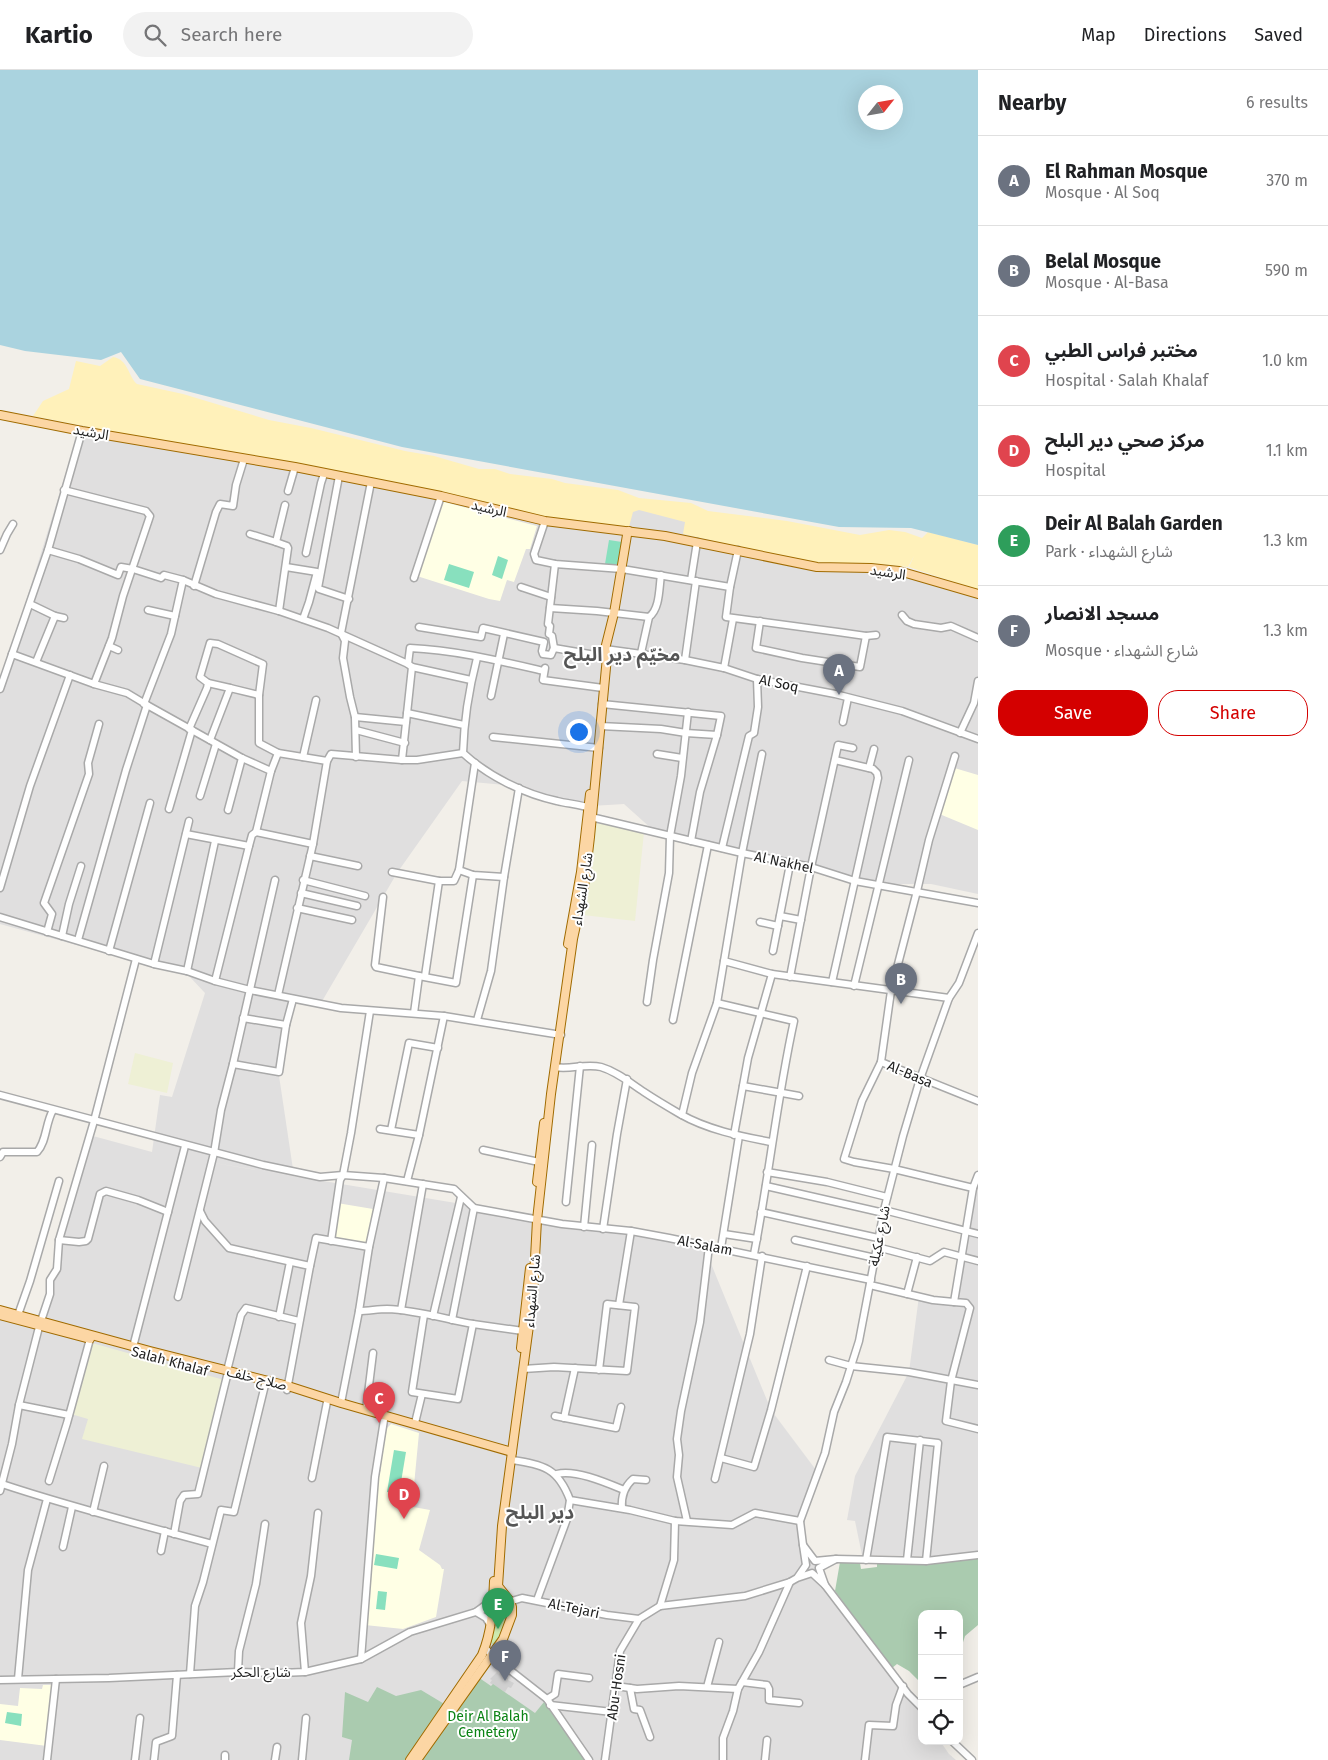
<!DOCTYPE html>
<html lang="en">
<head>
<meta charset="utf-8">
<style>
  body { margin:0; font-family:"Fira Sans","Noto Sans Arabic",sans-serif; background:#f2f2f2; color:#202124 }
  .controls { position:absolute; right:15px; bottom:15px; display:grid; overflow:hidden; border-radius:10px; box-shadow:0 5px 20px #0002 }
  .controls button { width:45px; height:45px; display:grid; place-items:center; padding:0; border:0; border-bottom:1px solid #e0e0e0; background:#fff; color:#202124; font:25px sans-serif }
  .compass { position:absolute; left:858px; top:15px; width:45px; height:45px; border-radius:50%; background:#fff; box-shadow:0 5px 20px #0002; rotate:59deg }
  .you { position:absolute; left:578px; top:661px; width:18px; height:18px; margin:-12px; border:4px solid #fff; border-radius:50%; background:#1a73e8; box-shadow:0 0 0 8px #1a73e833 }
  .badge { display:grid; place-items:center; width:32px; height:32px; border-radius:50%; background:#d40000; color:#fff; font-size:16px; font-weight:700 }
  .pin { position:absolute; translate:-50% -41px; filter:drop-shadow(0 1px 2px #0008) }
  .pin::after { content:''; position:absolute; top:26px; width:18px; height:15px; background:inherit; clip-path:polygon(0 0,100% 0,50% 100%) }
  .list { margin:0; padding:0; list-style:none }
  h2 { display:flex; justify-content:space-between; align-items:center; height:65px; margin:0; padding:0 20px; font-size:21px }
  h2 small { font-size:16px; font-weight:400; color:#757577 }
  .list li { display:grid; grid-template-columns:32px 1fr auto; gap:15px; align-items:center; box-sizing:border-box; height:90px; padding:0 20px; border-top:1px solid #e0e0e0 }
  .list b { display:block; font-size:19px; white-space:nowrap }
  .list p { margin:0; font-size:16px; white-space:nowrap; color:#757577 }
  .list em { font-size:16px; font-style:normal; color:#757577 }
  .actions { display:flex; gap:10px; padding:15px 20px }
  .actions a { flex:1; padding:11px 0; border:1px solid #d40000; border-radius:20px; text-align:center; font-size:18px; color:#d40000 }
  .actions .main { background:#d40000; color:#fff }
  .icon { flex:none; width:28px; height:28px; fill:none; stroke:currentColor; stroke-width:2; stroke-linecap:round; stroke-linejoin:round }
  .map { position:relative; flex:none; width:978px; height:1690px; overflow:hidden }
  header { display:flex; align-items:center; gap:30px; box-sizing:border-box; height:70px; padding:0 25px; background:#fff; border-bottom:1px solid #e0e0e0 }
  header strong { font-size:24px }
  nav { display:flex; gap:28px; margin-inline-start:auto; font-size:18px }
  .search { width:350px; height:45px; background:#f2f2f2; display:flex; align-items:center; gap:12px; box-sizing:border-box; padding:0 18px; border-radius:28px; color:#757577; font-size:19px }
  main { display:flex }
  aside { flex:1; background:#fff }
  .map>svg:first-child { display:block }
  .residential { fill:#e0dfdf }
  .education { fill:#ffffe5 }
  .religious { fill:#d0d0d0 }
  .farmland { fill:#eef0d5 }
  .grass { fill:#cdebb0 }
  .sand { fill:#fff1ba }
  .cemetery { fill:#aacbaf }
  .pitch { fill:#88e0be }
  .water { fill:#aad3df; fill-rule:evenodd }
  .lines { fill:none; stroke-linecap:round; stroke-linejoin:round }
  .minor-casing { stroke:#a9a9a9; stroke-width:9 }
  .major-casing { stroke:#a06b00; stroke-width:10 }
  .minor { stroke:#fff; stroke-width:6 }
  .major { stroke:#fcd6a4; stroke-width:8 }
  .labels { text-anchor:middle; stroke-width:4; stroke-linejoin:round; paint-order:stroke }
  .street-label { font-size:14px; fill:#222; stroke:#fff }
  .park-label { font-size:14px; fill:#0c8416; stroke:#fff }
  .district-label { font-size:19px; font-weight:bold; fill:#555; stroke:#fff }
</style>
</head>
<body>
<header>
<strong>Kartio</strong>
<div class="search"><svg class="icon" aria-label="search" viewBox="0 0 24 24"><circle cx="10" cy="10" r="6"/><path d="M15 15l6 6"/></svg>Search here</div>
<nav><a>Map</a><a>Directions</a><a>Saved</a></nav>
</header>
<main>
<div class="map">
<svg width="978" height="1690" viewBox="0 0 978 1690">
  <rect width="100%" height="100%" fill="#f2efe9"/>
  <g class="residential">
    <polygon points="82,351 637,438 688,451 709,468 770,484 823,495 855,492 892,497 978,527 978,824 931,814 884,814 653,760 624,734 591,736 555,729 516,716 462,711 397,803 321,933 293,933 278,999 294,1106 208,1092 703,1174 771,1340 816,1400 803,1459 810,1482 833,1522 922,1645 922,1671 940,1671 949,1684 956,1690 0,1690 0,1239 40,1251 93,1066 152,1082 160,1025 172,1027 205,923 189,906 0,854 0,615"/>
    <polygon points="978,1105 978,1487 862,1485 855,1451 847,1450 855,1406 909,1302 919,1226 953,1230"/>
  </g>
  <g class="education">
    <polygon points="440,431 537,456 530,479 526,479 514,512 507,510 500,531 489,529 417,506"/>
    <polygon points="951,697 978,705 978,760 937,743"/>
    <polygon points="337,1133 373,1139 368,1174 332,1170"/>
    <polygon points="391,1354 419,1363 412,1436 402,1435 430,1440 419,1480 440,1495 442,1499 444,1499 436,1547 403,1559 365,1555 376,1431 379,1404 381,1400 379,1399 384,1361"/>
    <polygon points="43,1615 53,1615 47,1676 0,1670 0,1634 18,1636 20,1618 42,1619"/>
  </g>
  <polygon class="religious" points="497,1602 499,1604 500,1603 508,1608 508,1610 514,1613 511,1618 508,1617 505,1622 490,1613 492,1610 490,1609"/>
  <g class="farmland">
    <polygon points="594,752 644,762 635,851 583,845"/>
    <polygon points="135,983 173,993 167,1023 128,1014"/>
    <polygon points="92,1273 224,1310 202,1398 82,1369 88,1349 71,1344"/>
  </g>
  <polygon class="grass" points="500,1543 503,1543 506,1547 498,1573 493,1575 490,1571 498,1545"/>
  <path class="sand" d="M113,287C128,289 128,306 137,314L183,324L269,350L311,358L405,381L434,386L479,399H495L510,404L552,409L565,413L618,420L639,428L691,433L708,441L787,451L860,465L889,460L905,462L922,468L928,462L978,475V520L909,497L914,486L908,497L880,494L808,492L683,464L685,452L639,440L633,442L629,457L568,451L33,346L43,331L69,319L76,291L100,296Z"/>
  <g class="cemetery">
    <polygon points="978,1488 978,1555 965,1566 959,1585 959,1544 922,1544 922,1614 909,1601 897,1594 892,1598 835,1521 840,1492 860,1493 861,1499 877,1497 877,1493 932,1494"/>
    <polygon points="478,1607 491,1616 493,1614 535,1643 544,1632 585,1690 419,1690"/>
    <polygon points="377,1617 396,1626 421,1620 446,1635 406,1690 349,1690 352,1670 342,1667 345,1622 368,1632"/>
  </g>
  <g class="pitch">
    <polygon points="609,470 622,472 618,496 605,494"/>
    <polygon points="498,486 508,490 502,509 492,505"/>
    <polygon points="449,494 474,502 469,518 444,510"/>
    <polygon points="394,1380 406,1382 399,1424 387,1422"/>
    <polygon points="376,1484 399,1488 397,1499 374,1495"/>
    <polygon points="378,1521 387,1522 385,1540 376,1539"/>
    <polygon points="7,1642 22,1644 21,1656 5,1653"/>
  </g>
  <path class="water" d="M0,0H978V475L911,458L839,457L402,377L140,309L121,282L101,290L25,281L0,275ZM866,22H896V52H866Z"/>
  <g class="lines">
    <defs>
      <g id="minor">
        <polyline points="339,406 318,518 319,519 349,529"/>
        <polyline points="64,420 146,441 150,446 123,526 112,568 94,614"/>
        <polyline points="288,421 295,397"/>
        <polyline points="545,451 534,484 536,490 555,494 622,499 730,517"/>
        <polyline points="250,464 276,472"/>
        <polyline points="0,480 7,464 13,454"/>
        <polyline points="48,480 79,489 118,505 121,497 133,499 161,508 164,505 183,510 216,524 279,541 328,558 408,594 412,597 471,610"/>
        <polyline points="738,480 730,517 726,547 838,562 866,566 876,565"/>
        <polyline points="306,483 321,413 324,404"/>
        <polyline points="286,497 317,502 309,532 303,549"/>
        <polyline points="414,508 441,426"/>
        <polyline points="691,510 697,472"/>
        <polyline points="194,516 216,442 220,434 233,436 236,415 244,389"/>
        <polyline points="521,517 551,527"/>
        <polyline points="30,534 55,546 64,548"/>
        <polyline points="550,538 597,541 649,547"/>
        <polyline points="148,540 175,546"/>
        <polyline points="279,541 288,478 287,476 276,472 285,435"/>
        <polyline points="902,545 907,551 914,554 941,558 951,556 978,568"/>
        <polyline points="760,551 756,578 802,588 860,597 866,566"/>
        <polyline points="419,557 481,567 483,558 544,572 542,581 543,584 551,585 554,578 607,587"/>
        <polyline points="109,576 118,580"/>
        <polyline points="554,578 552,566 549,564 550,556 548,554 555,494"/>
        <polyline points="605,579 685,590 724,598 757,609 835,624 902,641 978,669"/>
        <path d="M641,583L649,547C660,539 659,518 661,505"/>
        <polyline points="12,584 94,614 127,623 147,635 242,688 271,701 278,683 259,673 259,625 263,594 218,574 210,573 200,607 208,613 207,618 189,659"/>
        <path d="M477,588C469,619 464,650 463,683C488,706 524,724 557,731C568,734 581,734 592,739"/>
        <polyline points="685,590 696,511"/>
        <polyline points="36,592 55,546"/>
        <path d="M408,594L410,578C455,580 500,591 544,601"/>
        <polyline points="545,598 543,610 603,618"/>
        <polyline points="724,598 733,549"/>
        <polyline points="208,613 230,618"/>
        <polyline points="0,619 48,480 82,361"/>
        <polyline points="491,626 504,564"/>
        <polyline points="144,634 171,564 183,510"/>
        <polyline points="602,634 721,646 717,665 700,722 691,771"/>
        <polyline points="407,643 464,655"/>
        <polyline points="355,647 406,652"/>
        <polyline points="843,652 848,628"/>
        <polyline points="600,656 661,659 686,663 717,665"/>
        <polyline points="356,660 405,673"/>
        <polyline points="960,663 974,633 978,611"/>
        <polyline points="493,667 599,678"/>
        <polyline points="210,670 230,618 259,625"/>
        <polyline points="278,683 327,691"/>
        <polyline points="657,684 682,688"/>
        <polyline points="955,686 929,770 917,821 891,921 881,992 978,1031"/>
        <polyline points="303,687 316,630"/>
        <polyline points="356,687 355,647 350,627 343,588 345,571 341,563 371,412"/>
        <polyline points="402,690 412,597"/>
        <polyline points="475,693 459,800 473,805 504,807"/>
        <polyline points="869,698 874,679"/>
        <polyline points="200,726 216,674"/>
        <polyline points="169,739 192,660"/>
        <polyline points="228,740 242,688"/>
        <polyline points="591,747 742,783 811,797 855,811 978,833"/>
        <polyline points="256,762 313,774"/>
        <polyline points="186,764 249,776"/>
        <polyline points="722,778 749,666 754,663 758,637 757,609"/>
        <polyline points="310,786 358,796"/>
        <polyline points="392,802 439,811 454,811 459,800"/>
        <polyline points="303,810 365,826"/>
        <polyline points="0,818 30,716 70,605"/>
        <polyline points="301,823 357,836"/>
        <polyline points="383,827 375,895 376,897 419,906 414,943"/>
        <polyline points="297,838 352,850"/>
        <polyline points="780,846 801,850"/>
        <polyline points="0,847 154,894 187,901 215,911 250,920 341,938 444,946 561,965"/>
        <polyline points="760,852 778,856"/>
        <polyline points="47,862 52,844 44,833 89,704 88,693 99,654"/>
        <polyline points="62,866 69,834 81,796"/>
        <polyline points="78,870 126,700 147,635"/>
        <polyline points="109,881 150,733"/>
        <polyline points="773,881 790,794"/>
        <polyline points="724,891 772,904 949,928"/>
        <polyline points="154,894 189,751"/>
        <polyline points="187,901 215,771"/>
        <polyline points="419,906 456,913 473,805"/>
        <polyline points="425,906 439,811"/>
        <polyline points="790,907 811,797 838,675 853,678"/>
        <polyline points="215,911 249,776 252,765 256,762 271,701"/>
        <polyline points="832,912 878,708 877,703 873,699 835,690"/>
        <polyline points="854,916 909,690"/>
        <polyline points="278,925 313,774 327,691 331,684 402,690 417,690 463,683"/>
        <polyline points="647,932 653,890 669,803 670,766 681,706 688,642"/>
        <path d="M717,933L794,951C777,1028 769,1107 754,1184"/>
        <polyline points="243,948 286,955"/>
        <polyline points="477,950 491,901 504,807 519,718"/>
        <polyline points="673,950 708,775"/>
        <polyline points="881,992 862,1031 844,1089 854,1092 894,1099"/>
        <polyline points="233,994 279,1002 286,955 293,929"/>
        <path d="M555,997C570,1000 586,993 601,997C618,1002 630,1013 644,1022C656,1030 668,1037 680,1044C708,1060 740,1066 771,1072"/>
        <polyline points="743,1016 799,1026"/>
        <polyline points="0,1025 263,1095 320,1107 343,1105 384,1108 454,1119 474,1138 562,1154 631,1161 669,1168 871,1210"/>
        <polyline points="682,1045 692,1003 717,933 742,783 762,684"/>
        <polyline points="380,1059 419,1065"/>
        <polyline points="391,1060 409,973 438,978"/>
        <polyline points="734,1065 748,988 772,904"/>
        <polyline points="483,1080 539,1092"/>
        <path d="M0,1087L3,1082H37C47,1071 45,1054 53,1040"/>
        <polyline points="894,1099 973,1118"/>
        <polyline points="767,1102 827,1112 887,1127"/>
        <polyline points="978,1105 973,1118 954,1232 966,1233 970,1238 951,1311 946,1351 978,1359"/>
        <polyline points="407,1111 419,1065 444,946"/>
        <polyline points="766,1116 884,1143"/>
        <polyline points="566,1132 580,996"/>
        <polyline points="884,1140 978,1164"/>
        <polyline points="200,1141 205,1151 229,1178 310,1196 287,1320"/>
        <polyline points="761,1142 878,1168"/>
        <polyline points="584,1157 592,1075"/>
        <polyline points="603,1159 617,1064 627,1009"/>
        <polyline points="724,1164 757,1169"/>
        <polyline points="59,1170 79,1172 86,1171 88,1169 100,1124 106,1121 138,1130 168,1142"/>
        <polyline points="795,1170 875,1188"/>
        <polyline points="331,1171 340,1110 343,1105 351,1063 370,941"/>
        <polyline points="877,1177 930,1191 944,1182 978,1191"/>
        <polyline points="721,1178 739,1066"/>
        <polyline points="310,1196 316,1168 369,1177"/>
        <polyline points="870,1215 933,1230 954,1232"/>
        <polyline points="907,1224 917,1187"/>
        <polyline points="178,1227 214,1083 221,1040 233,994 275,810"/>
        <polyline points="619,1235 631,1161"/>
        <polyline points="401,1240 423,1114"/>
        <path d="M359,1241C368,1241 378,1239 387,1239C416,1240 445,1249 473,1254L458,1329L412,1322L424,1245"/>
        <polyline points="18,1245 30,1211 59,1111"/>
        <polyline points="433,1246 461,1127"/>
        <polyline points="279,1247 290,1192"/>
        <polyline points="452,1250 474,1138"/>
        <polyline points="473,1254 523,1261"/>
        <polyline points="133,1277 185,1076"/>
        <polyline points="829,1290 851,1296 909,1302 978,1315"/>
        <polyline points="523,1299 554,1297 627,1301 635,1237 607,1234 599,1300"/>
        <polyline points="227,1301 241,1245 246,1238 299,1251"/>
        <polyline points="341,1333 359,1241 369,1177 384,1108"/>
        <polyline points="19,1335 69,1345"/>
        <polyline points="366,1340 373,1283"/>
        <polyline points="555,1346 616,1358 621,1337"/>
        <polyline points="564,1348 575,1298"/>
        <polyline points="415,1353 422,1324"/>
        <polyline points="721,1388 754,1397 771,1340 807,1196"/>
        <path d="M512,1390C544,1395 558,1398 570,1430L630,1440L675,1451L732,1455L755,1443L800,1451"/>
        <path d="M557,1404C575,1399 607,1413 624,1420"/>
        <polyline points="312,1408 327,1332"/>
        <polyline points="715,1409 750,1264 762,1186"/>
        <polyline points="49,1411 67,1353 90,1269"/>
        <path d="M2,1414C71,1437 142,1455 212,1474"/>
        <polyline points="0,1421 12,1374 19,1335 39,1257 50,1224 50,1210 57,1199 59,1170 94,1051 136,889"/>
        <path d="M622,1438C621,1426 624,1417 633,1409L646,1410"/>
        <polyline points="93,1442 104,1396"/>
        <polyline points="687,1451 677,1407 679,1385 677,1369 681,1341 700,1252 709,1176"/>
        <polyline points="174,1464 180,1431 184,1425 198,1424 227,1306"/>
        <polyline points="803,1475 800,1451 825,1383 834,1342 846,1312 859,1271 884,1140 903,1066 920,1009 949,928 959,913 978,863"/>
        <polyline points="63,1477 72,1437"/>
        <polyline points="161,1481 165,1461"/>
        <polyline points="836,1489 926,1491 978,1485"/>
        <polyline points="866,1490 887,1367 938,1373 926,1491"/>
        <polyline points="907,1490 920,1370"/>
        <polyline points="825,1515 908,1624 922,1638"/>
        <polyline points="537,1530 567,1449 570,1430"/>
        <polyline points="660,1536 674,1490 675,1451"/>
        <polyline points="491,1556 486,1548 476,1542 487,1534 493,1523"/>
        <polyline points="485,1577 492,1586 547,1629 589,1690"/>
        <polyline points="361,1589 375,1407 384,1350"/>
        <polyline points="238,1602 239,1581 256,1514 265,1454"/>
        <polyline points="305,1602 301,1553 311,1506 318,1443"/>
        <polyline points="190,1604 195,1536 203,1512 221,1440 234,1442 265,1315"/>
        <polyline points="18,1609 28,1500 47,1429"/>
        <polyline points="0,1610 109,1608 238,1602 280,1603 305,1602 361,1589 410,1562 522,1528 607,1545 639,1549"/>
        <polyline points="742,1612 767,1615 769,1619 769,1630 799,1633"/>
        <polyline points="959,1615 978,1607"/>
        <polyline points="616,1616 637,1619 679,1616 738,1619"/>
        <polyline points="707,1617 719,1572"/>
        <polyline points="630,1618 634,1639 640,1640 650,1667"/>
        <polyline points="547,1629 555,1624 558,1604 589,1608"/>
        <polyline points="550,1635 612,1642"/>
        <polyline points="952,1671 972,1690"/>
        <polyline points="47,1690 56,1609"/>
        <polyline points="135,1690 140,1648"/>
        <polyline points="154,1690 156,1672 172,1666 177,1605"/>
        <polyline points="225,1690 225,1685"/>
        <polyline points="275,1690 277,1677"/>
        <polyline points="302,1690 306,1648"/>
        <polyline points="605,1690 620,1581 639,1549 660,1536 745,1526 790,1512 797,1508 812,1503 825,1515 819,1498 836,1489 815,1491 803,1475 806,1495 797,1508"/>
        <polyline points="723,1690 723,1668 733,1641 738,1619 759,1582 790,1512"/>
        <polyline points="765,1690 767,1670"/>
        <polyline points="865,1690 869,1655 893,1656 896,1635 903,1616"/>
      </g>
      <g id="major">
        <polyline points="0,345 82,361 295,397 441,426 545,451 665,466 817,497 871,498 899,501 978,524"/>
        <polyline points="568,874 581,802 590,724"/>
        <polyline points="537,1112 544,1053"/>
        <polyline points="0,1240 150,1281 288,1316 341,1333 512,1382"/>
        <polyline points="0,1245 90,1269"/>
        <polyline points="521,1278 530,1198"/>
        <path d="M410,1690L482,1585C492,1561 493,1537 494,1511"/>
        <polyline points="417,1690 503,1569 512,1545 512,1537 510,1531 498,1516 502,1456 533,1226 537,1150 551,1024 573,869 584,818 590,767 607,587 605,579 614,543 627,465 629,461"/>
      </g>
    </defs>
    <use href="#minor" class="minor-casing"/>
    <use href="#major" class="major-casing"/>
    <use href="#minor" class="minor"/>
    <use href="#major" class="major"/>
  </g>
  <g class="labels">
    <g class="street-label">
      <text transform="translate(91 362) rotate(10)" y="5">الرشيد</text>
      <text transform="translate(489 438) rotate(13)" y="5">الرشيد</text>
      <text transform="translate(888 502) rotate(9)" y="5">الرشيد</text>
      <text transform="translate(779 613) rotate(12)" y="5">Al Soq</text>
      <text transform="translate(784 792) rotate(12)" y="5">Al Nakhel</text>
      <text transform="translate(582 819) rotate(-81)" y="5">شارع الشهداء</text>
      <text transform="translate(910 1004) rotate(23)" y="5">Al-Basa</text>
      <text transform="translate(879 1166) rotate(-79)" y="5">شارع عكيلة</text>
      <text transform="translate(705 1175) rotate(11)" y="5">Al-Salam</text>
      <text transform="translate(532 1221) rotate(-85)" y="5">شارع الشهداء</text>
      <text transform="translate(170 1291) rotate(15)" y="5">Salah Khalaf</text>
      <text transform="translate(257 1308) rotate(14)" y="5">صلاح خلف</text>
      <text transform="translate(574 1538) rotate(12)" y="5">Al-Tejari</text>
      <text x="261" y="1607">شارع الحكر</text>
      <text transform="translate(616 1617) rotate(-82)" y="5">Abu-Hosni</text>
    </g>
    <g class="park-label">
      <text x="488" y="1651">Deir Al Balah<tspan x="488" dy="16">Cemetery</tspan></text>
    </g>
    <g class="district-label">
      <text x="622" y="591">مخيّم دير البلح</text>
      <text x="540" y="1449">دير البلح</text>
    </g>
  </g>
</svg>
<div class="controls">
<button>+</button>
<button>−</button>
<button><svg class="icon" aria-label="locate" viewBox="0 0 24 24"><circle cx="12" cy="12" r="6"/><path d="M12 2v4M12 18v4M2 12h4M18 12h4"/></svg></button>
</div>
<svg class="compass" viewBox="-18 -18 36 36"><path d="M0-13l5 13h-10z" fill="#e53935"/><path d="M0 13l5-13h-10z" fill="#757577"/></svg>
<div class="you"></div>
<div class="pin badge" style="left:839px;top:625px;background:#6b7280">A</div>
<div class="pin badge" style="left:901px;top:934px;background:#6b7280">B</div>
<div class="pin badge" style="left:379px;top:1353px;background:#e0444e">C</div>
<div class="pin badge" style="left:404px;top:1449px;background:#e0444e">D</div>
<div class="pin badge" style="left:498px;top:1559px;background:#2e9e5b">E</div>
<div class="pin badge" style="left:505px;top:1611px;background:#6b7280">F</div>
</div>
<aside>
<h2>Nearby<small>6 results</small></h2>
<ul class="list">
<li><span class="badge" style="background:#6b7280">A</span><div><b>El Rahman Mosque</b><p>Mosque · Al Soq</p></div><em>370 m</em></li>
<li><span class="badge" style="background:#6b7280">B</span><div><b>Belal Mosque</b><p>Mosque · Al-Basa</p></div><em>590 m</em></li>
<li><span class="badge" style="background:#e0444e">C</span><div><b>مختبر فراس الطبي</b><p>Hospital · Salah Khalaf</p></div><em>1.0 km</em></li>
<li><span class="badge" style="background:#e0444e">D</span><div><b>مركز صحي دير البلح</b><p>Hospital</p></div><em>1.1 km</em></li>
<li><span class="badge" style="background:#2e9e5b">E</span><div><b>Deir Al Balah Garden</b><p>Park · شارع الشهداء</p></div><em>1.3 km</em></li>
<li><span class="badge" style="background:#6b7280">F</span><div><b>مسجد الانصار</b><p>Mosque · شارع الشهداء</p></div><em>1.3 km</em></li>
</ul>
<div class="actions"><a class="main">Save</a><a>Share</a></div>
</aside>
</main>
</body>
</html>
